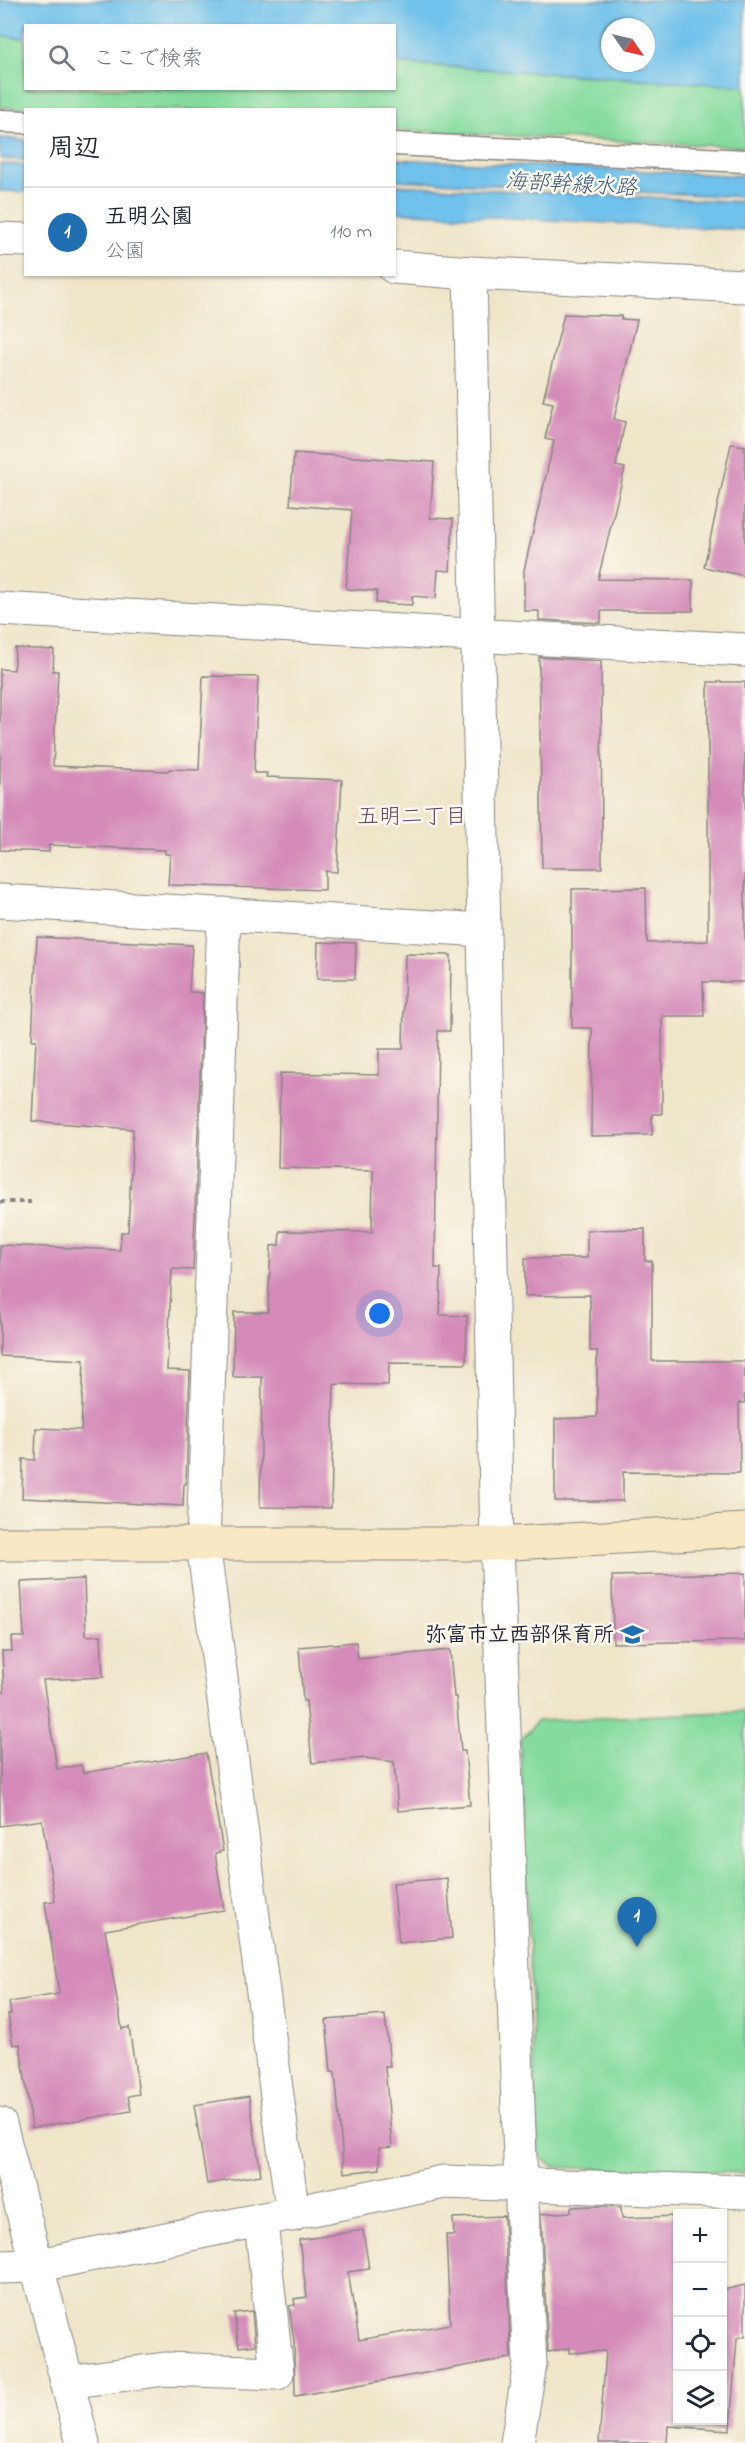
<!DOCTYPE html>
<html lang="ja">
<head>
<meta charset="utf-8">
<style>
  body { margin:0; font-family:"Indie Flower","Klee One",sans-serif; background:#f2f2f3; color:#1f2937 }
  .controls { position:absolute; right:18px; bottom:18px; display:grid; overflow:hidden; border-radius:0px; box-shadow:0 2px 4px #0004 }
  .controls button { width:54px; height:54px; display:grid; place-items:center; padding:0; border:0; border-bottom:2px solid #e0e1e3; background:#fff; color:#1f2937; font:30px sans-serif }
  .compass { position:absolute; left:601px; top:18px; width:54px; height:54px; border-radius:50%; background:#fff; box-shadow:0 2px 4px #0004; rotate:124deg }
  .you { position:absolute; left:380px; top:1314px; width:21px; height:21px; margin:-15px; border:4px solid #fff; border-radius:50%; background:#1a73e8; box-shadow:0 0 0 9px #1a73e833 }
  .badge { display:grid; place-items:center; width:39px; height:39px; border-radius:50%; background:#1f6fb2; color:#fff; font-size:20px; font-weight:700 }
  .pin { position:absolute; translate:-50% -50px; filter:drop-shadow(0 2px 3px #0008) }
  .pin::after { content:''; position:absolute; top:32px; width:21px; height:18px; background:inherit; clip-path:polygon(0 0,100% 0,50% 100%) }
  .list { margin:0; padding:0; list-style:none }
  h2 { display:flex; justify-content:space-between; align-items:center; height:78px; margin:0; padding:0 24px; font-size:26px }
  h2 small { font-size:20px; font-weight:400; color:#747a83 }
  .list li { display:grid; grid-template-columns:39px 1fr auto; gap:18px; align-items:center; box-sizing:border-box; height:90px; padding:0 24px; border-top:2px solid #e0e1e3 }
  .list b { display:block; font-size:22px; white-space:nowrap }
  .list p { margin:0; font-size:20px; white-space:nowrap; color:#747a83 }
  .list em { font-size:20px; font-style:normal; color:#747a83 }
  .icon { flex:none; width:33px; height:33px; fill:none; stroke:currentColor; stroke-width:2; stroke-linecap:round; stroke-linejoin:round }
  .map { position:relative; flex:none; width:745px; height:2443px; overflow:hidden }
  .search { position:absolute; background:#fff; box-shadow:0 2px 4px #0004; left:24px; top:24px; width:372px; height:66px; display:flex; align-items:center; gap:15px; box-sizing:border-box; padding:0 21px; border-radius:0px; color:#747a83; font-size:22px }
  .panel { position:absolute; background:#fff; box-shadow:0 2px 4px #0004; left:24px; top:108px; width:372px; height:168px; border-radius:0px }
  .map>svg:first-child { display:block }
  .green { fill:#85db9f; stroke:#547e6d; stroke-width:1.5 }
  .water { fill:#70c1eb; stroke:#497293; stroke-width:1.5; fill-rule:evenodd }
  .building { fill:#d48bb9 }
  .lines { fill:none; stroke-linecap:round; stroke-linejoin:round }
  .lane-casing { stroke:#888482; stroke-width:25 }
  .street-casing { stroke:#888482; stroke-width:35 }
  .secondary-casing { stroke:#888482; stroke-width:35 }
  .path { stroke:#888482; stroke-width:4; stroke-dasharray:4.5 4.5; stroke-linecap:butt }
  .lane { stroke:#fff; stroke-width:22 }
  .street { stroke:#fff; stroke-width:33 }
  .secondary { stroke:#f8e8c3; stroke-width:33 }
  .labels { text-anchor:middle; stroke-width:5; stroke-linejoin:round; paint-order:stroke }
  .poi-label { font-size:21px; font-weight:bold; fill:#22223b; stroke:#fbf7ec; text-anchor:end }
  .water-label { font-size:22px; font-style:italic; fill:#3d5a79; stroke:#fbf7ec }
  .neighbourhood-label { font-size:22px; fill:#604767; stroke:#fbf7ec }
</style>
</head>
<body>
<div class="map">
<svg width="745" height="2443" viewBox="0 0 745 2443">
  <rect width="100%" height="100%" fill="#fbf7ec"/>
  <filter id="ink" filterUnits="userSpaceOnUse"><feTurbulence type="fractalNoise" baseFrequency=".0167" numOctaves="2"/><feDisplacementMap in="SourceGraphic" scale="12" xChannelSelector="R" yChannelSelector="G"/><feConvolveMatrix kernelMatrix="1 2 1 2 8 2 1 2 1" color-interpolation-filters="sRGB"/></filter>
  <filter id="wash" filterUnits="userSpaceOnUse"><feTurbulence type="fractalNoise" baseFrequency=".008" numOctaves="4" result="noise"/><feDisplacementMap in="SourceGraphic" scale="24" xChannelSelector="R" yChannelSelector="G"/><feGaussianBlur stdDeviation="1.35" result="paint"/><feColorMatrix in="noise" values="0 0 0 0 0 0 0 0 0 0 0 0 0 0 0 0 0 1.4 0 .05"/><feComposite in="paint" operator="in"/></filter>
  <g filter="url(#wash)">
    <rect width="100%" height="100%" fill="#efe6ca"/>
    <g class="green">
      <polygon points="0,36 25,38 26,88 394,88 395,63 745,86 745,147 395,130 394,110 44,110 0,107"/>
      <polygon points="745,1711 745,2173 552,2167 538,2154 520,1741 537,1721"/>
    </g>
    <g class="water">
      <path d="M0,0H745V86L395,63L394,26H26L25,38L0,36ZM610,27H646V63H610Z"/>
      <polygon points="0,138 25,140 25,160 0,159"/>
      <polygon points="395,159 745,176 745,197 395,180"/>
      <polygon points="0,164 25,165 25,192 0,191"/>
      <polygon points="394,185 745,202 745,230 395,212"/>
    </g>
    <g id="blocks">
      <g class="building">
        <polygon points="564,314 621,316 621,319 637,320 614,419 625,422 616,466 625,468 598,579 693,580 693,611 601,611 601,623 539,620 539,611 524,611 524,570 554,441 545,439 553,403 543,401"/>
        <polygon points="731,444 745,446 745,576 704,567"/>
        <polygon points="294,453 434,462 430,518 453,519 450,571 438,570 436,598 412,596 412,605 376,603 377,591 346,589 352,510 290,505"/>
        <polygon points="15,648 54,650 53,671 58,671 53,766 168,771 169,769 199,770 203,676 258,677 254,773 267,773 266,777 342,780 337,872 325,871 325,890 168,885 170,854 165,854 165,850 49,845 49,852 0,850 0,669 14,670"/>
        <polygon points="539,657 601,661 602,868 542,868"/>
        <polygon points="708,682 745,682 745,982 703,982 704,1016 662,1016 662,1114 652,1114 652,1135 591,1136 592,1028 572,1028 572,889 646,888 647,943 708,941"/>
        <polygon points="37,937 192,945 189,992 203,993 193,1270 172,1269 167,1370 190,1371 186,1484 184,1484 183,1506 22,1498 23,1459 35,1460 36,1428 81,1430 84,1360 0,1356 0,1245 120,1250 121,1232 128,1232 133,1129 32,1121 36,1040 32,1040"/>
        <polygon points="318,942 356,943 355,979 317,979"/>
        <polygon points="405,954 451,955 450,1031 438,1031 435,1268 441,1268 440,1315 467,1316 466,1364 389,1363 388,1385 334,1384 331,1508 260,1507 262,1377 233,1377 234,1312 268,1312 271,1246 279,1245 280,1231 372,1232 373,1170 278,1168 280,1073 379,1075 379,1049 403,1049"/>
        <polygon points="645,1229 645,1261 652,1261 652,1361 745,1361 745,1403 739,1403 740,1473 623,1472 623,1501 555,1501 555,1419 597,1417 597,1351 590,1351 590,1295 525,1296 525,1258 587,1258 587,1230"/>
        <polygon points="745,1573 745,1641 613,1643 612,1576"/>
        <polygon points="84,1579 86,1636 101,1635 103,1677 43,1680 57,1769 81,1765 83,1773 206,1753 223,1851 215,1853 224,1910 105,1930 122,2029 129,2027 139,2094 128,2096 131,2111 32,2128 20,2044 13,2045 8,2015 11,2014 9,2002 59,1994 45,1902 55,1901 42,1820 0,1826 0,1693 4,1692 2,1651 12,1651 11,1637 24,1637 21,1582"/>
        <polygon points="356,1642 358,1659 450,1650 454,1697 456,1697 461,1751 465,1751 470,1805 398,1811 394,1762 365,1758 312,1763 306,1701 303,1701 299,1647"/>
        <polygon points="447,1878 452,1938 399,1943 393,1883"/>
        <polygon points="385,2015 390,2067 385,2067 392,2147 379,2148 380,2169 344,2173 335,2072 331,2072 326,2020"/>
        <polygon points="249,2096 261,2175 207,2184 194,2105"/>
        <polygon points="596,2206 621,2207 622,2218 678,2216 678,2421 723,2421 723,2290 745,2285 745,2336 737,2338 730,2430 668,2426 667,2443 599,2443 606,2351 570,2353 570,2348 548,2352 541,2214 571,2212 571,2207"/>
        <polygon points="504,2216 511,2358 295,2396 294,2341 289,2306 295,2305 294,2299 307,2297 299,2240 363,2230 369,2269 348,2272 359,2340 450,2324 446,2235 454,2235 453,2218"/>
        <polygon points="252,2311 255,2345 239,2347 234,2313"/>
      </g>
    </g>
  </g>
  <g filter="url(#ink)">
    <use href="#blocks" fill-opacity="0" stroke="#888482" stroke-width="1.5"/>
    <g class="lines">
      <defs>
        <g id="lane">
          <polyline points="0,121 26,122"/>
          <polyline points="394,144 745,161"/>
        </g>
        <g id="street">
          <polyline points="0,239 26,240"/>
          <polyline points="394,267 470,273 745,286"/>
          <polyline points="470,273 497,1544 521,2185 530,2364 517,2443"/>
          <polyline points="0,609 745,650"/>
          <polyline points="0,901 484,930"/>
          <polyline points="224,914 203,1544 293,2215"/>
          <polyline points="0,2124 83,2443"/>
          <polyline points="0,2267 35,2266 444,2182 745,2192"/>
          <polyline points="67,2382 165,2369 277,2373 261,2221"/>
        </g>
        <polyline id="secondary" points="0,1544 497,1544 745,1530"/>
      </defs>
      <use href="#lane" class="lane-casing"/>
      <use href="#street" class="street-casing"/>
      <use href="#secondary" class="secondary-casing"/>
      <polyline class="path" points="0,1202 31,1202"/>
      <use href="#lane" class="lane"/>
      <use href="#street" class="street"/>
      <use href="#secondary" class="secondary"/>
    </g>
  </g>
  <defs>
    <symbol id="school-bare" viewBox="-9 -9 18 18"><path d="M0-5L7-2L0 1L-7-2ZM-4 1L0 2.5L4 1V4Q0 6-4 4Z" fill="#1f6fb2" stroke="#fbf7ec" stroke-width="2.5" paint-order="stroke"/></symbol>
  </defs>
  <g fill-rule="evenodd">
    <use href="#school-bare" x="616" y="1618" width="33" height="33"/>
  </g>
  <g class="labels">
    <g class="poi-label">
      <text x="614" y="1641">弥富市立西部保育所</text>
    </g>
    <g class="water-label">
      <text transform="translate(571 183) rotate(3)" y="8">海部幹線水路</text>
    </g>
    <g class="neighbourhood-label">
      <text x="412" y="823">五明二丁目</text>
    </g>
  </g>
</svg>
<div class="controls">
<button>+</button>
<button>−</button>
<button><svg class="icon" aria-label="locate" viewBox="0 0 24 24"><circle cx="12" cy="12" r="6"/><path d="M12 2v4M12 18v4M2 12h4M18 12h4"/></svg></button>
<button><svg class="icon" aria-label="layers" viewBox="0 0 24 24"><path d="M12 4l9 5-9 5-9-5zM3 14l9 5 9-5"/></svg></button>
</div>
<svg class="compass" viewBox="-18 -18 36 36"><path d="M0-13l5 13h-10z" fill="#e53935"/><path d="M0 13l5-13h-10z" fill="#747a83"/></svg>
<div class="you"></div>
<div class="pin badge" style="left:637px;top:1947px">1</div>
<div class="search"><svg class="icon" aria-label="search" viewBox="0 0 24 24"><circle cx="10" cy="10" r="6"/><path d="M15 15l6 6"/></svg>ここで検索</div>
<section class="panel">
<h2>周辺<small></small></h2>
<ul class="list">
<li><span class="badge">1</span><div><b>五明公園</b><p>公園</p></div><em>110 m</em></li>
</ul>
</section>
</div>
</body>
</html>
